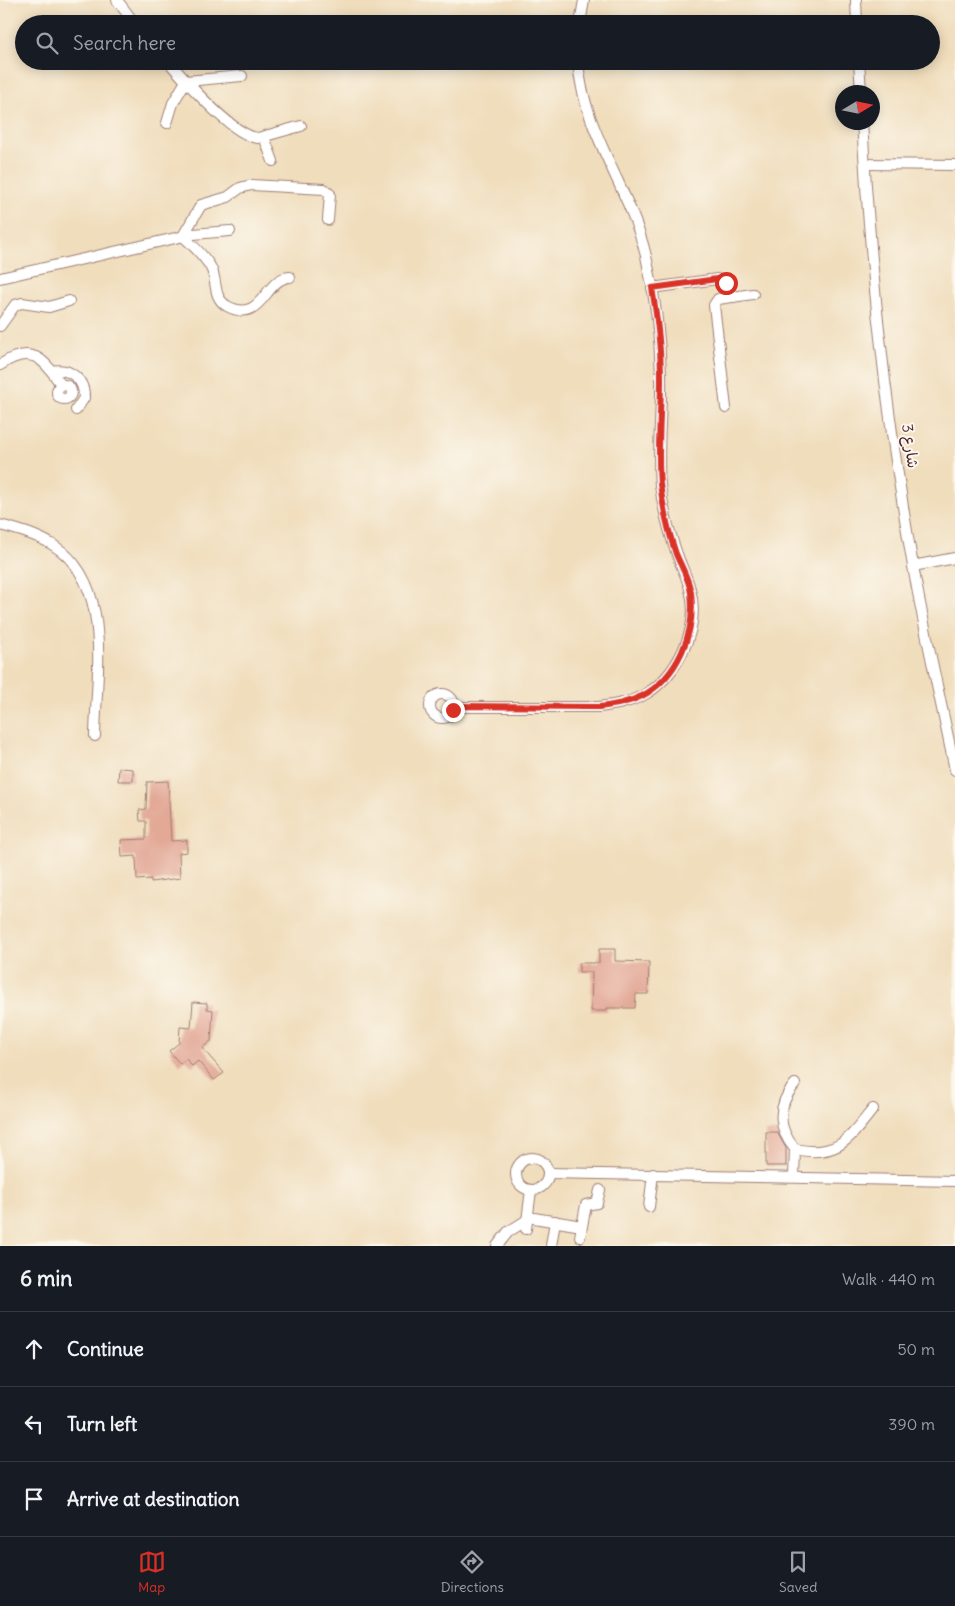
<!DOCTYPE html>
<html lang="en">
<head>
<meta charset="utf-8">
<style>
  body { margin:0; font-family:Delius,"Playpen Sans Arabic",sans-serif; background:#20242c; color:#f1f3f6 }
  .compass { position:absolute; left:835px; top:85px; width:45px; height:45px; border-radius:50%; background:#171b24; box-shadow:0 2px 12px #0003; rotate:80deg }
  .stop { position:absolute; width:15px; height:15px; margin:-11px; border:4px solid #d93025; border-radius:50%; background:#fff }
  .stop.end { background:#d93025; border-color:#fff; box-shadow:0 1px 5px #0008 }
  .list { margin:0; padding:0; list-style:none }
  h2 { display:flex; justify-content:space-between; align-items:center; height:65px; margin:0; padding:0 20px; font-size:21px }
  h2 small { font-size:16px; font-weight:400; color:#9ea1a6 }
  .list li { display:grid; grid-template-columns:32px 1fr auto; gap:15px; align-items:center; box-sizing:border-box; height:75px; padding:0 20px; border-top:1px solid #363941 }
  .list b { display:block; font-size:19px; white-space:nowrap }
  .list em { font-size:16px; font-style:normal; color:#9ea1a6 }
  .icon { flex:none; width:28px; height:28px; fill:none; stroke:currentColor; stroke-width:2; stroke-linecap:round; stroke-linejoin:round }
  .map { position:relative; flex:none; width:955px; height:1246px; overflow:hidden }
  .search { position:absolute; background:#171b24; box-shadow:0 2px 12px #0003; left:15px; right:15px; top:15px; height:55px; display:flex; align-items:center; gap:12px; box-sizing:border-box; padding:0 18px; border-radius:28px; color:#9ea1a6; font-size:19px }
  .sheet { height:290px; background:#171b24 }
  nav { display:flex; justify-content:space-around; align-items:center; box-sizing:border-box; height:70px; border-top:1px solid #363941; background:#171b24; font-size:14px; color:#9ea1a6 }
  nav a { display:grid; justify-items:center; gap:2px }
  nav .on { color:#d93025 }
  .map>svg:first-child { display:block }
  .building { fill:#e3a896 }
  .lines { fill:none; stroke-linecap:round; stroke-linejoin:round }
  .street-casing { stroke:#9d7e74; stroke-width:12 }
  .street { stroke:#fff; stroke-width:10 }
  .route { stroke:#d93025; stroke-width:6 }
  .labels { text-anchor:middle; stroke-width:4; stroke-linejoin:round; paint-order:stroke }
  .street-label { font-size:15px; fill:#4a1f2b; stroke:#fbf7ec }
</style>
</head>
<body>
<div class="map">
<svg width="955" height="1246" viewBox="0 0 955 1246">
  <rect width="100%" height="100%" fill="#fbf7ec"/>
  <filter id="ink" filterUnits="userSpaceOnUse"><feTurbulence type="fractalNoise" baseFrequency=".02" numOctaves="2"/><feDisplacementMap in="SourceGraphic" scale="10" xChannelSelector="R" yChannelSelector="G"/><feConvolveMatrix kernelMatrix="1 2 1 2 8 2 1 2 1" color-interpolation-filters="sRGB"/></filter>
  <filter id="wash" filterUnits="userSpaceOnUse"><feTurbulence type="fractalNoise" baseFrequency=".0096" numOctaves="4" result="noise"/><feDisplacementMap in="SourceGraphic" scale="20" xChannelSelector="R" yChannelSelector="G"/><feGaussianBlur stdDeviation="1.12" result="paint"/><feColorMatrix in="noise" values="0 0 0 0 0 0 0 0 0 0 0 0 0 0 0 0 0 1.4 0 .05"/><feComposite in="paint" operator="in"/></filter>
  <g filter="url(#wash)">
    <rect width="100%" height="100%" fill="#f0ddbc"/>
    <g id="blocks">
      <g class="building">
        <polygon points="119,768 133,769 133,781 118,781"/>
        <polygon points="168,781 171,841 187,840 187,852 179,853 180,878 151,882 151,879 137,880 136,856 122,857 121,840 146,839 146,821 140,821 139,810 146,809 147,782"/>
        <polygon points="599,949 615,949 615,961 649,962 648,994 636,994 635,1008 607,1008 607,1011 591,1011 592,972 579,972 579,963 599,963"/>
        <polygon points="193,1002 207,1003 207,1009 213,1010 211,1041 202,1048 224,1073 214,1080 198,1061 192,1066 186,1059 180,1064 169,1051 179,1043 180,1027 191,1028"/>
        <polygon points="766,1132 777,1132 786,1148 786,1166 766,1166"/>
      </g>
    </g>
  </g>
  <g filter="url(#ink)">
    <use href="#blocks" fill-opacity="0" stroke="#9d7e74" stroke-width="1"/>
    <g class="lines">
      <defs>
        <g id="street">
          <polyline points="117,0 135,24"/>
          <polyline points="856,0 857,24"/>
          <polyline points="580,24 584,0"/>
          <path d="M168,61C185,80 233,136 258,138L301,126"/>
          <polyline points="859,61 861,92"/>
          <path d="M862,122C870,271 887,420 913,566C925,634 941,702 955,770"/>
          <polyline points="167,123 173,103 186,81 242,76"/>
          <polyline points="264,137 273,161"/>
          <polyline points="865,164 955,165"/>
          <path d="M290,277C264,278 263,325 227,306C212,297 218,281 211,268C205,256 193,246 183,236L201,205L228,197L240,188L251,185L324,189L330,194L328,220"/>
          <polyline points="0,278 193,234 230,231"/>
          <polyline points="652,288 717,279 726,283 733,297"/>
          <polyline points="0,326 15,305 22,303 49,307 69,301"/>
          <path d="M0,365C31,344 44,358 61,385"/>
          <path d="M52,371C70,367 85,380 84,398L76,410"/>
          <circle cx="64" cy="392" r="7"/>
          <polyline points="726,408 714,305 718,299 753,294"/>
          <path d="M0,525C19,530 37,535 53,545C114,583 96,675 95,736"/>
          <polyline points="913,566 955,558"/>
          <circle cx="442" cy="706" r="12"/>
          <path d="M454,707H599C614,705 628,703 642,696C677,678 701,628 690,589C687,577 681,566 677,554C669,532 663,508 660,485C657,448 662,412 661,375C660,335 655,295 646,256C630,188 583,132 578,61"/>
          <path d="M795,1084C777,1105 777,1128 795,1149C838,1158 849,1139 873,1109"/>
          <circle cx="532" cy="1174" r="16"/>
          <polyline points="548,1173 955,1181"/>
          <polyline points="794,1177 795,1149"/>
          <polyline points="649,1207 653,1174"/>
          <polyline points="528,1217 582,1226"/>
          <polyline points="526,1229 531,1190"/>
          <polyline points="580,1237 586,1205 597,1203 600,1190"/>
          <polyline points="497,1246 508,1232 527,1220"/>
          <polyline points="551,1246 555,1221"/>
        </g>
      </defs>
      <use href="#street" class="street-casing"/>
      <use href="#street" class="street"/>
    </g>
  </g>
  <g class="lines" filter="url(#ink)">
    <path class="route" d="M453,710L454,706L599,707C614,705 628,703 642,696C678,677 696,632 691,593C689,579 681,566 676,554C668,531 663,507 660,484C657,448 661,413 661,378C661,347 657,317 652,288L717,279L726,283"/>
  </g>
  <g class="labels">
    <g class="street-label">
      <text transform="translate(910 446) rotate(82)" y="5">شارع 3</text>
    </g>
  </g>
</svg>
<svg class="compass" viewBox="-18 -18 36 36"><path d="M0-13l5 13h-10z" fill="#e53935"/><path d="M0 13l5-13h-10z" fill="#9ea1a6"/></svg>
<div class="stop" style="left:726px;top:283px"></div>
<div class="stop end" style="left:453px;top:710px"></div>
<div class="search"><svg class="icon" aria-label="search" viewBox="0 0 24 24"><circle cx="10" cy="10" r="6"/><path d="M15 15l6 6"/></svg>Search here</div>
</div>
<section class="sheet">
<h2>6 min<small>Walk · 440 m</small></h2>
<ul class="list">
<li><svg class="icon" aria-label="ahead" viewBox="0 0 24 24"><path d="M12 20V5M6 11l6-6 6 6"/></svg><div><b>Continue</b></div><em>50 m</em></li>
<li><svg class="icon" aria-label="left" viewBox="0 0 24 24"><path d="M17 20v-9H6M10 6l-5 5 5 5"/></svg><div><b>Turn left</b></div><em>390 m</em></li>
<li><svg class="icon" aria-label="arrive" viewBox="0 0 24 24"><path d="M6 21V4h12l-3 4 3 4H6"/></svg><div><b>Arrive at destination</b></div></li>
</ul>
</section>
<nav>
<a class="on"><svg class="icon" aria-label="map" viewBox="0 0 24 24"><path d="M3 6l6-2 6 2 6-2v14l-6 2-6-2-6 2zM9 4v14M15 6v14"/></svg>Map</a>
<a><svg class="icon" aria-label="directions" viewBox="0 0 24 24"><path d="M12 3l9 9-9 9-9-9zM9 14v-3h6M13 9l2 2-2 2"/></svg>Directions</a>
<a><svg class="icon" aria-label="saved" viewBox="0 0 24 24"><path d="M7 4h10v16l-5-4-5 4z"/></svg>Saved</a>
</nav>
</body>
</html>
